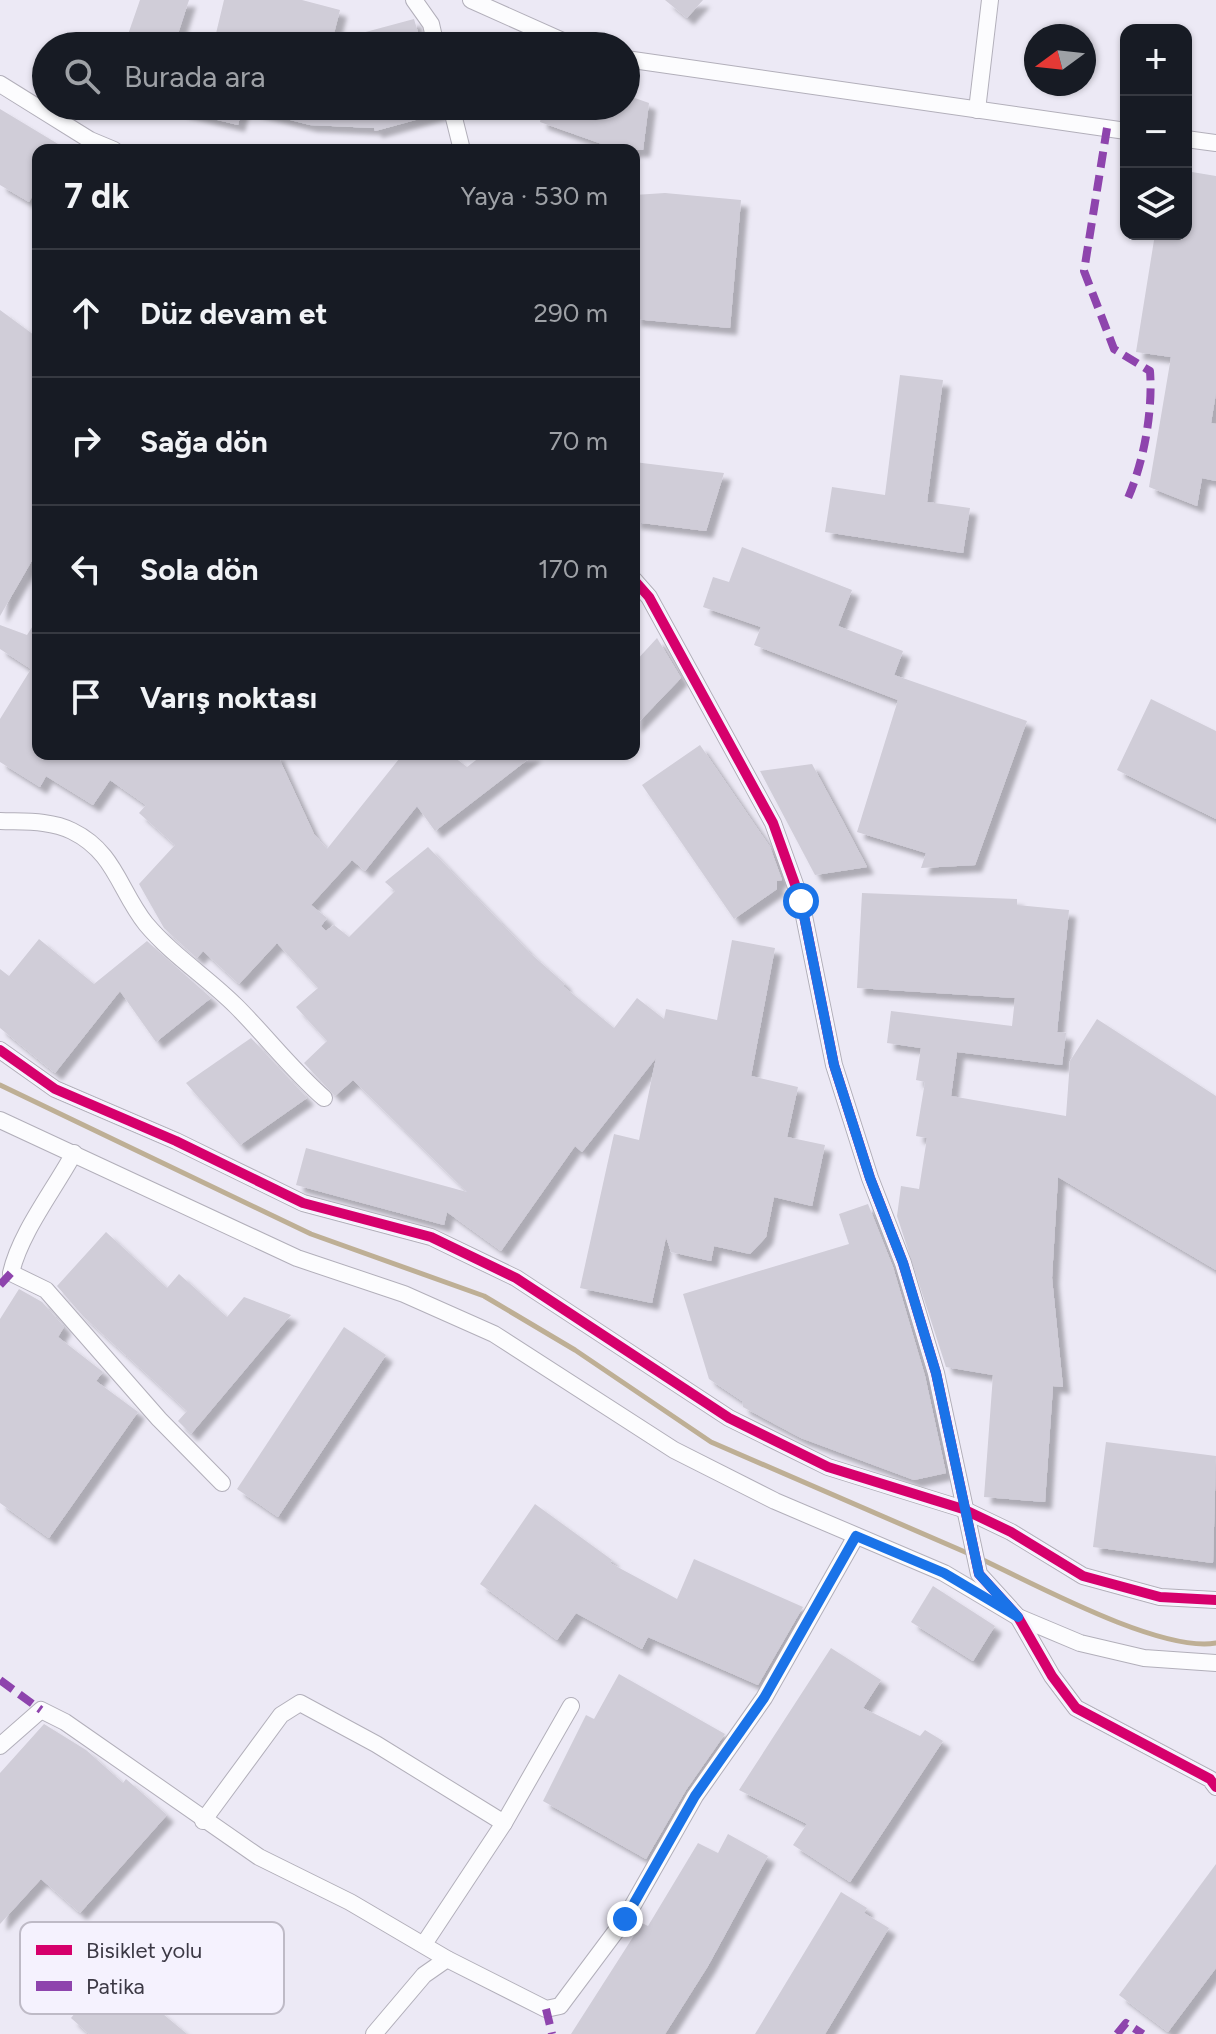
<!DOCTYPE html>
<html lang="tr">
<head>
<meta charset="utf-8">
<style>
  body { margin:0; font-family:Figtree,sans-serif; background:#20242c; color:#f1f3f6 }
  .controls { position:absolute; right:24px; top:24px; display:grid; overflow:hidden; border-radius:16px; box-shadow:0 2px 6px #0004 }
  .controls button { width:72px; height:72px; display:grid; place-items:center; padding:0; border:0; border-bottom:2px solid #363941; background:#171b24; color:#f1f3f6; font:40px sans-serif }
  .compass { position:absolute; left:1024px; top:24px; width:72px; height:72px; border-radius:50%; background:#171b24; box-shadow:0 2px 6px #0004; rotate:255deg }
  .stop { position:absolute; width:24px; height:24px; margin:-18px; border:6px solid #1a73e8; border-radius:50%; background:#fff }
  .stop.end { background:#1a73e8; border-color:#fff; box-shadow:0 2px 8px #0008 }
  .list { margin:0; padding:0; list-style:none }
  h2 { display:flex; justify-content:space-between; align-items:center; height:104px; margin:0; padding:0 32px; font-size:34px }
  h2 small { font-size:26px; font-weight:400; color:#9ea1a6 }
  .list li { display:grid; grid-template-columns:52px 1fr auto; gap:24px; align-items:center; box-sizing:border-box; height:128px; padding:0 32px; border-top:2px solid #363941 }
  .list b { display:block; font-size:30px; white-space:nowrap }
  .list em { font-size:26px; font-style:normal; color:#9ea1a6 }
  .icon { flex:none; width:44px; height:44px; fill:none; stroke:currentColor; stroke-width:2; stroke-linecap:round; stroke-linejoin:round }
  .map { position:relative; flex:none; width:1216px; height:2034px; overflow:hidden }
  .search { position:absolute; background:#171b24; box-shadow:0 2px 6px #0004; left:32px; top:32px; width:608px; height:88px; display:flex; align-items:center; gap:20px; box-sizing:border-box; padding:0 28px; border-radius:44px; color:#9ea1a6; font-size:30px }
  .panel { position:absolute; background:#171b24; box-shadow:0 2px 6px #0004; left:32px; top:144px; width:608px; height:616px; border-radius:16px }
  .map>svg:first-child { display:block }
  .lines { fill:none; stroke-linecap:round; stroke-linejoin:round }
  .stream { stroke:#beaf95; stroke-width:5 }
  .building { fill:#d0cdd8; filter:url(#shadow) }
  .minor-casing { stroke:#b2afba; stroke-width:18 }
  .minor { stroke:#fcfcfe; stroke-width:16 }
  .quiet { stroke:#8e44ad; stroke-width:8; stroke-dasharray:16 8; stroke-linecap:butt }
  .cycleway-casing { stroke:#f5f2fe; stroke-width:15 }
  .cycleway { stroke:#d6006c; stroke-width:10 }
  .route { stroke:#1a73e8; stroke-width:10 }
  .key { fill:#f5f2fe; stroke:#bebac6; stroke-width:2 }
  .key-label { font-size:22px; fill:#3c3945 }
</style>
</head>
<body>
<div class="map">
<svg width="1216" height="2034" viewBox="0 0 1216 2034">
  <defs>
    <filter id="shadow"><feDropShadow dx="7" dy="7" stdDeviation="2" flood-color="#0004"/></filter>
  </defs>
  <rect width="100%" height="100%" fill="#ece9f5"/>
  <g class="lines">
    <g class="stream">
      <polyline points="0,1085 311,1234 484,1296 575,1350 711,1442 972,1555"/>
      <path d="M981,1559C1034,1584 1161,1653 1216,1643"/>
    </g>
  </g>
  <g class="building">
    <polygon points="140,0 189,0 174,46 124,46"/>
    <polygon points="224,0 302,0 340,10 332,41 414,19 422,46 332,46 332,42 331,46 213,46"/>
    <polygon points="665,0 703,0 687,18"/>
    <polygon points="626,95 649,103 643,150 619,150 540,122 543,106 626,106"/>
    <polygon points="182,106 243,106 238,125 181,111"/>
    <polygon points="256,106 440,106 441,113 375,131 374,128 310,125 255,111"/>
    <polygon points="0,109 68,150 38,150 38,186 29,202 0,185"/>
    <polygon points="1186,171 1216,176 1216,393 1211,423 1216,424 1216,481 1202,478 1197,506 1149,487 1171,357 1136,352 1155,234 1186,234"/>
    <polygon points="665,193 741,200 730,328 634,319 634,195"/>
    <polygon points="0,310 38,338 38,550 0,616"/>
    <polygon points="900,375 943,380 927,502 970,508 963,553 825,532 832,487 885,495"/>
    <polygon points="634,462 724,473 706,531 634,522"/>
    <polygon points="742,547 852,590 838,626 903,651 894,675 1027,721 975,865 921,868 926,853 857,832 898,700 754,645 761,627 703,607 713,577 729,582"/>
    <polygon points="38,618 38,754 277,754 314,834 327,849 403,754 450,754 467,767 484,754 535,754 435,831 417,806 365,871 352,860 311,905 327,918 321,926 326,931 334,925 349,937 395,891 385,882 428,847 531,954 565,984 563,986 614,1028 637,998 664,1019 666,1009 717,1020 732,940 775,948 751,1076 798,1087 787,1137 825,1145 812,1206 774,1197 766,1237 750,1254 714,1246 711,1261 671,1252 666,1237 652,1303 580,1288 614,1134 639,1140 656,1058 582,1152 575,1146 501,1251 447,1212 444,1225 296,1185 306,1148 467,1192 353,1080 335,1096 304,1063 327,1041 296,1007 318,988 277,943 239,984 203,951 197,958 164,928 139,884 175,845 139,813 146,805 110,780 93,805 46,776 40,787 0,762 0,719 31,669 0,649 0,625 27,635"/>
    <polygon points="657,638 681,678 634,727 634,663"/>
    <polygon points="1151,699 1216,731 1216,819 1117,770"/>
    <polygon points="700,745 770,847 782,880 777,881 777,889 734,919 642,785"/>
    <polygon points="812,764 839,814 867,867 815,875 760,771"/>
    <polygon points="862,893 1017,899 1017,905 1069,910 1057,1032 1066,1033 1062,1065 957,1052 951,1096 1066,1116 1070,1061 1097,1019 1216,1096 1216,1270 1058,1177 1052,1278 1063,1387 1053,1386 1045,1502 984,1497 993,1375 946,1367 897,1216 901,1186 919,1189 927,1138 916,1136 925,1082 916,1080 921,1048 887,1043 891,1011 1012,1026 1015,998 857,988"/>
    <polygon points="39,939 94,984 147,941 211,998 156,1042 120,991 55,1073 0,1028 0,969 9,976"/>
    <polygon points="251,1038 307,1098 240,1145 186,1083"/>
    <polygon points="868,1204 893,1267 925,1376 946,1473 914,1480 801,1438 743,1407 742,1401 709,1379 683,1294 849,1244 839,1214"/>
    <polygon points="106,1232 167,1288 179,1274 227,1317 244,1297 291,1315 191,1434 178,1421 187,1411 83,1316 57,1286"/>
    <polygon points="19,1289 42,1302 64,1327 58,1337 103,1372 96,1381 138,1412 49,1538 0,1503 0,1319"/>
    <polygon points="344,1327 386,1355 278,1517 237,1489"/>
    <polygon points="1106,1442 1216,1456 1213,1563 1093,1547"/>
    <polygon points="535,1504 612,1560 610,1563 677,1599 694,1559 803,1607 758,1685 648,1637 642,1649 576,1613 557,1640 480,1584"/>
    <polygon points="933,1586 995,1626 973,1661 911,1622"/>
    <polygon points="831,1648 881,1680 863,1708 920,1736 925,1730 943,1741 850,1882 793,1845 807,1824 739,1790"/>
    <polygon points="619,1674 725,1734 686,1790 646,1859 543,1801 586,1715 594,1719"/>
    <polygon points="44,1724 86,1750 123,1783 126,1779 167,1815 80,1913 41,1879 0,1924 0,1773"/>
    <polygon points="728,1834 768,1856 708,1966 665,2034 571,2034 642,1923 648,1926 698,1843 718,1853"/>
    <polygon points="1216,1864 1216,1968 1168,2032 1119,1995"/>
    <polygon points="841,1892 867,1908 864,1913 889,1928 825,2034 755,2034"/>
    <polygon points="110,1970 187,2034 89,2034 71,2018"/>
  </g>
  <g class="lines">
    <defs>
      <g id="minor">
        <polyline points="414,0 431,24 436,46"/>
        <polyline points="471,0 574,46"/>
        <polyline points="626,59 1126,131"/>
        <polyline points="0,84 90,140 114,150"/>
        <polyline points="451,106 462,150"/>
        <polyline points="977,110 990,0"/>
        <polyline points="1186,139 1216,143"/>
        <polyline points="634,580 649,597 773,823 801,901 834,1065 870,1178 903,1263 936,1373 979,1574 1018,1617 1052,1676 1076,1708 1210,1779 1216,1787"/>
        <path d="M0,821C24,822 50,820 72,831C115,852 119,890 146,924C173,956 207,977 236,1006C266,1036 292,1070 324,1098"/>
        <polyline points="0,1050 55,1089 176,1141 303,1203 431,1237 516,1278 729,1418 828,1467 963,1509 1011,1532 1083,1576 1160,1597 1216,1600"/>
        <polyline points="0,1120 297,1258 404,1294 494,1334 674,1450 775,1501 944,1573 1018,1617 1080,1643 1144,1658 1216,1663"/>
        <path d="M74,1153C54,1190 20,1233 11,1273L46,1290L159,1419L222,1483"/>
        <polyline points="0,1746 41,1710 65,1722 259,1857 350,1902 447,1959 546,2009 560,2006 625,1919 695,1796 764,1698 856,1536"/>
        <polyline points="203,1821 281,1715 300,1703 376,1744 504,1823"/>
        <polyline points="424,1944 504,1823 571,1706"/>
        <polyline points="374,2034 424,1975 447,1959"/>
      </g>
    </defs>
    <use href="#minor" class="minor-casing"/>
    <use href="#minor" class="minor"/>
    <g class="quiet">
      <path d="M1107,128L1084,271L1114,349L1150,371C1153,411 1144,461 1128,498"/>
      <polyline points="0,1285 11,1273"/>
      <polyline points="0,1680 41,1710"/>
      <polyline points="546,2009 552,2034"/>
      <polyline points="1117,2034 1126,2023 1143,2034"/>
    </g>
    <defs>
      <g id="cycleway">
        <polyline points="634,580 649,597 773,823 801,901 834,1065 870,1178 903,1263 936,1373 979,1574 1018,1617 1052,1676 1076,1708 1210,1779 1216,1787"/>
        <polyline points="0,1050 55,1089 176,1141 303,1203 431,1237 516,1278 729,1418 828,1467 963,1509 1011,1532 1083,1576 1160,1597 1216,1600"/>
      </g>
    </defs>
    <use href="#cycleway" class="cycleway-casing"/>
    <use href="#cycleway" class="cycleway"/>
  </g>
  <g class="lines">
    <polyline class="route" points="625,1919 695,1796 764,1698 856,1536 944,1573 1018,1617 979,1574 936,1373 903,1263 870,1178 834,1065 801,901"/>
  </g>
  <rect x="20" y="1922" width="264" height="92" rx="12" class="key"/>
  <rect x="36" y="1945" width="36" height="10" fill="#d6006c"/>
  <rect x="36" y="1981" width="36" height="10" fill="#8e44ad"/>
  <g class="key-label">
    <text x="86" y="1958">Bisiklet yolu</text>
    <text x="86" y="1994">Patika</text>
  </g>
</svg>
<div class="controls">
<button>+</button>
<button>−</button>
<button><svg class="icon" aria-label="layers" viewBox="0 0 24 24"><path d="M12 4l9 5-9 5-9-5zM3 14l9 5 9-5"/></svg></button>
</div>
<svg class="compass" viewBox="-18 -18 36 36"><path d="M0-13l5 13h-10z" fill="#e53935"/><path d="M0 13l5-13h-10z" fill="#9ea1a6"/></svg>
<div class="stop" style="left:801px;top:901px"></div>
<div class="stop end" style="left:625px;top:1919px"></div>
<div class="search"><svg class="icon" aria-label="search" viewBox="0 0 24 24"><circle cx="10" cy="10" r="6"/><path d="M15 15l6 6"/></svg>Burada ara</div>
<section class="panel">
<h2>7 dk<small>Yaya · 530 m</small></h2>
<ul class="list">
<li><svg class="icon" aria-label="ahead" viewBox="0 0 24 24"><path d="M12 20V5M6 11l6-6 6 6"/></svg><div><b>Düz devam et</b></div><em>290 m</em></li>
<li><svg class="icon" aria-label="right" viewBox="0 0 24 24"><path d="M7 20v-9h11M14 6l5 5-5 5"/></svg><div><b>Sağa dön</b></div><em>70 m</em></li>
<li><svg class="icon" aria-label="left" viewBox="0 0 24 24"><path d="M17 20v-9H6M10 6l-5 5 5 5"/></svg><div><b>Sola dön</b></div><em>170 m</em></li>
<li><svg class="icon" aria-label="arrive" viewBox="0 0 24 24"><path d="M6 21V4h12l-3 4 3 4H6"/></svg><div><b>Varış noktası</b></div></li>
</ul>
</section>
</div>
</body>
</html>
